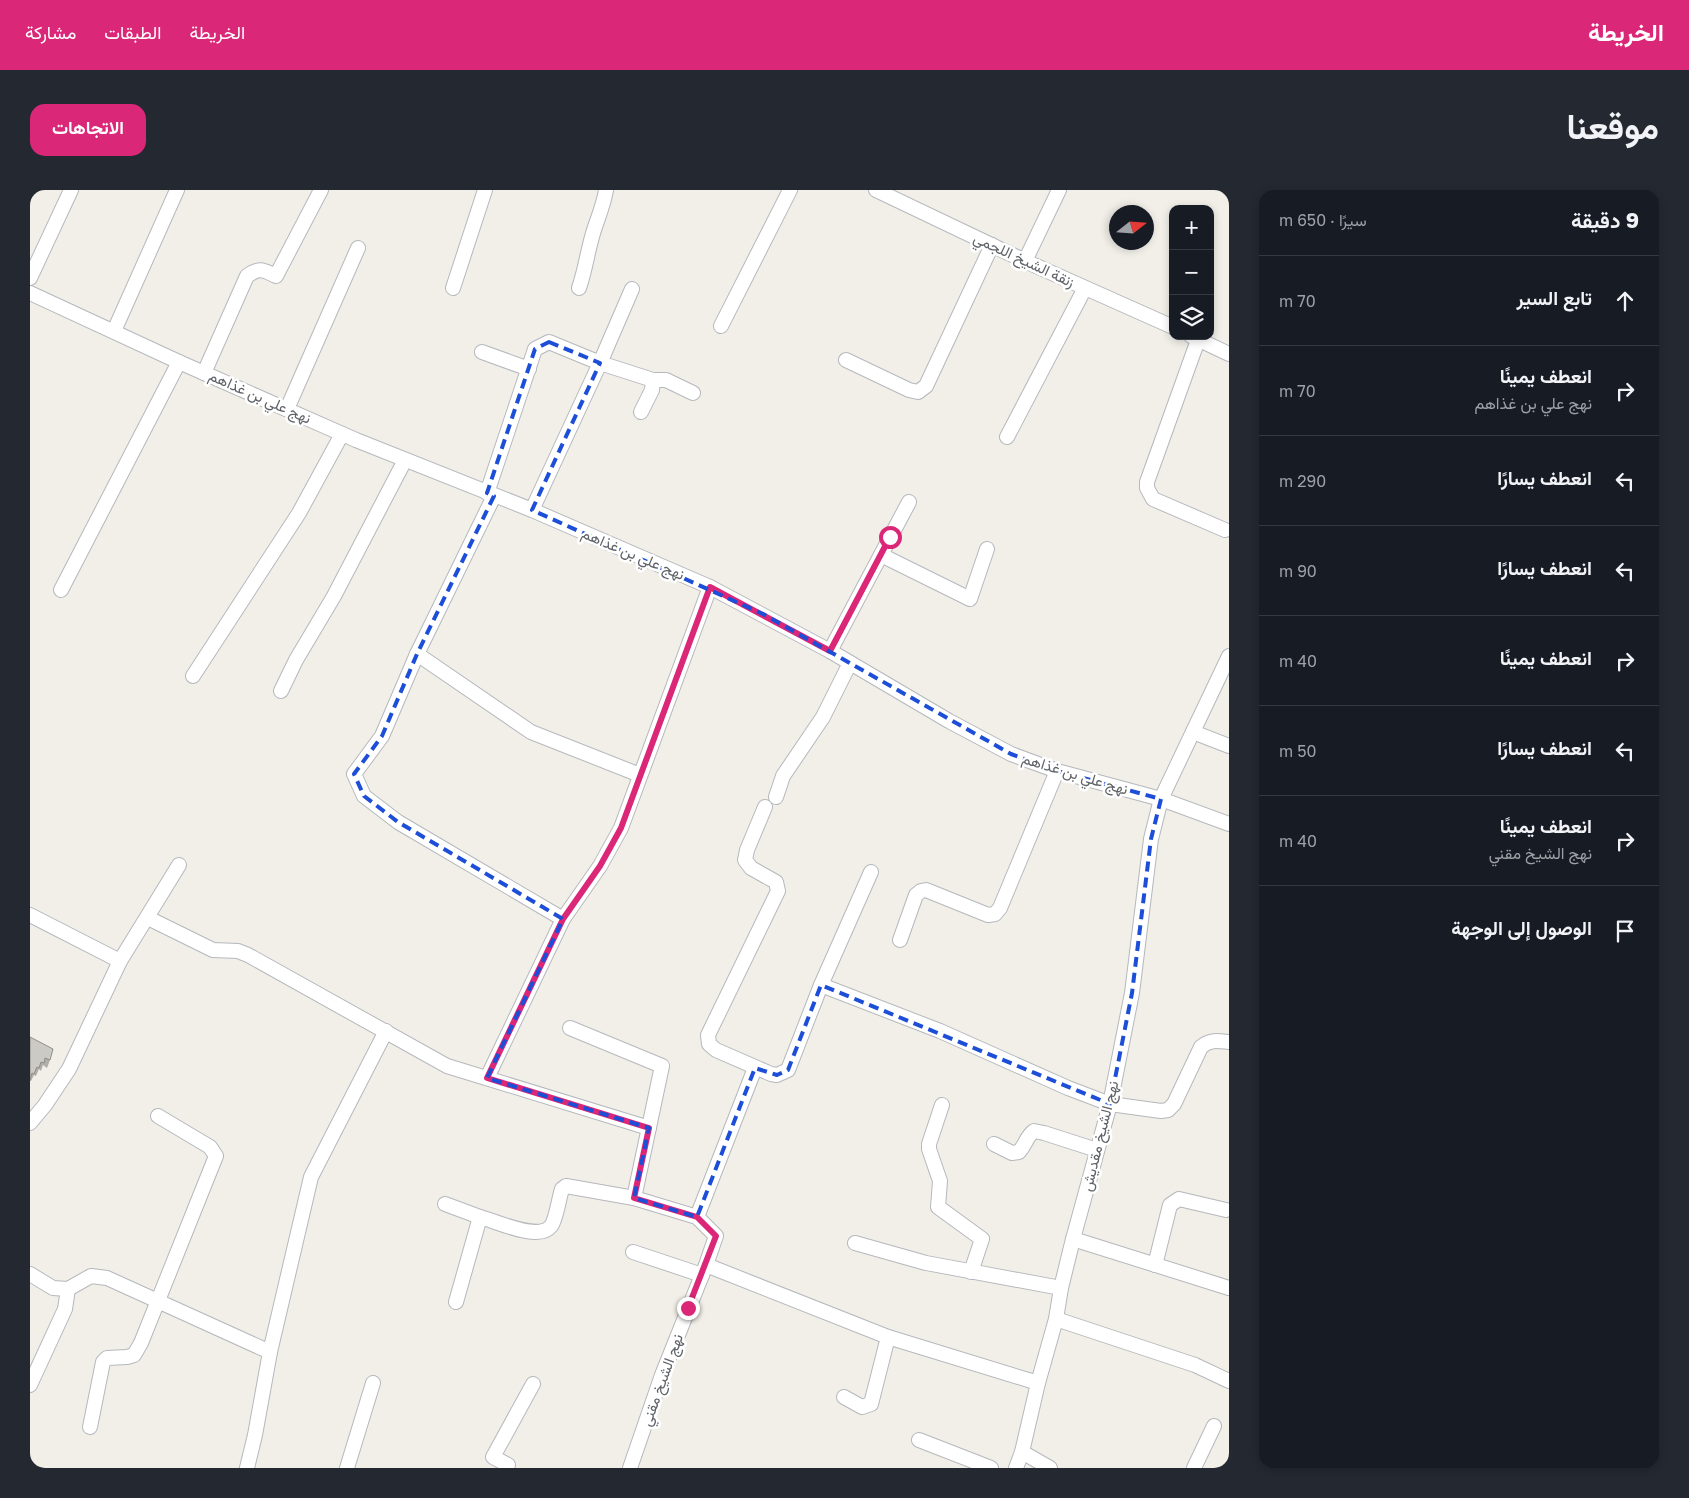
<!DOCTYPE html>
<html lang="ar">
<head>
<meta charset="utf-8">
<style>
  body { margin:0; font-family:"Golos Text",Vazirmatn,sans-serif; background:#242831; color:#f1f3f6; direction:rtl }
  .controls { position:absolute; right:15px; top:15px; display:grid; overflow:hidden; border-radius:10px; box-shadow:0 2px 8px #0003 }
  .controls button { width:45px; height:45px; display:grid; place-items:center; padding:0; border:0; border-bottom:1px solid #363941; background:#171b24; color:#f1f3f6; font:25px sans-serif }
  .compass { position:absolute; left:1079px; top:15px; width:45px; height:45px; border-radius:50%; background:#171b24; box-shadow:0 2px 8px #0003; rotate:73deg }
  .stop { position:absolute; width:15px; height:15px; margin:-11px; border:4px solid #db2777; border-radius:50%; background:#fff }
  .stop.end { background:#db2777; border-color:#fff; box-shadow:0 1px 5px #0008 }
  .list { margin:0; padding:0; list-style:none }
  h2 { display:flex; justify-content:space-between; align-items:center; height:65px; margin:0; padding:0 20px; font-size:21px }
  h2 small { font-size:16px; font-weight:400; color:#9ea1a6 }
  .list li { display:grid; grid-template-columns:32px 1fr auto; gap:15px; align-items:center; box-sizing:border-box; height:90px; padding:0 20px; border-top:1px solid #363941 }
  .list b { display:block; font-size:19px; white-space:nowrap }
  .list p { margin:0; font-size:16px; white-space:nowrap; color:#9ea1a6 }
  .list em { font-size:16px; font-style:normal; color:#9ea1a6 }
  .icon { flex:none; width:28px; height:28px; fill:none; stroke:currentColor; stroke-width:2; stroke-linecap:round; stroke-linejoin:round }
  .map { position:relative; flex:none; width:1199px; height:1278px; overflow:hidden; direction:ltr; border-radius:15px }
  header { display:flex; align-items:center; gap:30px; box-sizing:border-box; height:70px; padding:0 25px; background:#db2777; color:#fff }
  header strong { font-size:24px }
  nav { display:flex; gap:28px; margin-inline-start:auto; font-size:18px }
  .intro { display:flex; align-items:center; justify-content:space-between; box-sizing:border-box; height:120px; padding:0 30px }
  h1 { margin:0; font-size:35px }
  .button { padding:12px 22px; border-radius:15px; background:#db2777; color:#fff; font-size:18px; font-weight:700 }
  main { display:flex; gap:30px; padding:0 30px }
  aside { flex:1; background:#171b24; border-radius:15px; box-shadow:0 2px 8px #0003 }
  .map>svg:first-child { display:block }
  .lines { fill:none; stroke-linecap:round; stroke-linejoin:round }
  .street-casing { stroke:#b5b8bc; stroke-width:16 }
  .street { stroke:#fff; stroke-width:14 }
  .wall { fill:#afaea9 }
  .building { fill:#cccac5; stroke:#8f8d8a }
  .route { stroke:#db2777; stroke-width:6 }
  .marked { fill:none; stroke:#1d4ed8; stroke-width:4; stroke-dasharray:10 6; stroke-linejoin:round }
  .labels { text-anchor:middle; stroke-width:5; stroke-linejoin:round; paint-order:stroke }
  .street-label { font-size:15px; fill:#5f6368; stroke:#fff }
</style>
</head>
<body>
<header>
<strong>الخريطة</strong>
<nav><a>الخريطة</a><a>الطبقات</a><a>مشاركة</a></nav>
</header>
<div class="intro"><h1>موقعنا</h1><a class="button">الاتجاهات</a></div>
<main>
<aside>
<h2>9 دقيقة<small>سيرًا · 650 m</small></h2>
<ul class="list">
<li><svg class="icon" aria-label="ahead" viewBox="0 0 24 24"><path d="M12 20V5M6 11l6-6 6 6"/></svg><div><b>تابع السير</b></div><em>70 m</em></li>
<li><svg class="icon" aria-label="right" viewBox="0 0 24 24"><path d="M7 20v-9h11M14 6l5 5-5 5"/></svg><div><b>انعطف يمينًا</b><p>نهج علي بن غذاهم</p></div><em>70 m</em></li>
<li><svg class="icon" aria-label="left" viewBox="0 0 24 24"><path d="M17 20v-9H6M10 6l-5 5 5 5"/></svg><div><b>انعطف يسارًا</b></div><em>290 m</em></li>
<li><svg class="icon" aria-label="left" viewBox="0 0 24 24"><path d="M17 20v-9H6M10 6l-5 5 5 5"/></svg><div><b>انعطف يسارًا</b></div><em>90 m</em></li>
<li><svg class="icon" aria-label="right" viewBox="0 0 24 24"><path d="M7 20v-9h11M14 6l5 5-5 5"/></svg><div><b>انعطف يمينًا</b></div><em>40 m</em></li>
<li><svg class="icon" aria-label="left" viewBox="0 0 24 24"><path d="M17 20v-9H6M10 6l-5 5 5 5"/></svg><div><b>انعطف يسارًا</b></div><em>50 m</em></li>
<li><svg class="icon" aria-label="right" viewBox="0 0 24 24"><path d="M7 20v-9h11M14 6l5 5-5 5"/></svg><div><b>انعطف يمينًا</b><p>نهج الشيخ مقني</p></div><em>40 m</em></li>
<li><svg class="icon" aria-label="arrive" viewBox="0 0 24 24"><path d="M6 21V4h12l-3 4 3 4H6"/></svg><div><b>الوصول إلى الوجهة</b></div></li>
</ul>
</aside>
<div class="map">
<svg width="1199" height="1278" viewBox="0 0 1199 1278">
  <rect width="100%" height="100%" fill="#f1efe8"/>
  <g class="lines">
    <defs>
      <g id="street">
        <polyline points="846,0 995,71 1143,137"/>
        <polyline points="995,71 1029,0"/>
        <polyline points="0,88 41,0"/>
        <polyline points="423,98 455,0"/>
        <path d="M549,98C556,78 558,57 565,37C569,25 574,13 576,0"/>
        <polyline points="0,103 149,172 326,250 502,320 680,397 800,461 919,531 981,564 1027,581 1131,609 1199,634"/>
        <polyline points="691,136 760,0"/>
        <polyline points="84,141 147,0"/>
        <polyline points="1161,146 1199,164"/>
        <polyline points="1168,150 1117,292 1117,298 1123,309 1195,340"/>
        <polyline points="452,162 499,179"/>
        <polyline points="816,170 879,200 888,202 896,196 962,55"/>
        <path d="M174,183L217,86C230,77 233,80 246,86L291,0"/>
        <polyline points="257,219 328,58"/>
        <polyline points="611,222 622,200 623,190"/>
        <polyline points="977,247 1055,98"/>
        <polyline points="457,303 505,159 519,152 570,173 602,99"/>
        <polyline points="464,306 387,464 501,542 610,585"/>
        <polyline points="502,320 570,173 623,190 636,190 663,203"/>
        <polyline points="851,365 940,409 957,359"/>
        <polyline points="31,400 149,172"/>
        <polyline points="800,461 879,312"/>
        <polyline points="387,464 352,546 324,584 334,606 368,632 533,729"/>
        <polyline points="163,486 269,323 312,244"/>
        <polyline points="251,501 266,470 304,406 375,270"/>
        <polyline points="1163,542 1199,556"/>
        <polyline points="746,607 753,586 793,527 820,473"/>
        <polyline points="735,617 717,660 715,670 721,678 746,692 748,701 678,845 679,854 686,860 741,884 747,885 758,880 791,795 841,682"/>
        <polyline points="0,725 90,771"/>
        <polyline points="118,728 183,760 208,761 218,765 417,876 619,938"/>
        <polyline points="870,750 886,705 891,701 896,700 958,725 965,724 970,718 1027,581"/>
        <path d="M791,795L910,841L1038,898L1080,914L1131,921L1138,920L1144,914L1171,857C1180,849 1188,851 1199,852"/>
        <polyline points="540,838 632,876 604,1008"/>
        <polyline points="457,888 533,729 570,676 591,638 680,397"/>
        <polyline points="912,915 899,954 899,959 910,991 908,1017 952,1049 941,1082"/>
        <polyline points="0,933 15,915 39,879 90,771 149,675"/>
        <path d="M964,954L982,963L989,962C996,954 996,947 1004,941L1014,943L1067,960"/>
        <polyline points="415,1014 450,1027"/>
        <polyline points="667,1027 725,878"/>
        <polyline points="1043,1049 1199,1098"/>
        <polyline points="825,1053 896,1073 1031,1098"/>
        <polyline points="603,1062 672,1085"/>
        <polyline points="676,1075 858,1147 1008,1193"/>
        <polyline points="1125,1075 1140,1015 1149,1009 1196,1020"/>
        <polyline points="0,1084 23,1098 38,1099 61,1086 77,1088 240,1162"/>
        <path d="M426,1112L450,1027C466,1031 509,1052 521,1036C526,1030 529,1008 532,999L536,996L604,1008L667,1027L686,1046L676,1075L632,1185L600,1278"/>
        <polyline points="1026,1129 1165,1175 1199,1191"/>
        <polyline points="0,1195 35,1119 38,1099"/>
        <polyline points="814,1207 832,1217 841,1214 858,1147"/>
        <polyline points="60,1237 73,1172 77,1168 97,1167 104,1165 111,1153 186,966 180,957 128,926"/>
        <polyline points="889,1250 961,1278"/>
        <polyline points="992,1262 1020,1278"/>
        <polyline points="217,1278 225,1245 240,1162 281,987 356,841"/>
        <polyline points="317,1278 343,1193"/>
        <polyline points="477,1278 478,1275 463,1267 503,1194"/>
        <polyline points="986,1278 992,1262 1008,1193 1026,1129 1031,1098 1043,1049 1080,914 1102,803 1121,649 1131,609 1199,466"/>
        <polyline points="1164,1278 1184,1236"/>
      </g>
    </defs>
    <use href="#street" class="street-casing"/>
    <use href="#street" class="street"/>
  </g>
  <polygon class="wall" points="0,847 20,870 17,878 13,875 11,881 9,879 6,886 4,885 1,891 0,891"/>
  <polygon class="building" points="0,847 23,859 20,870 15,868 14,873 11,872 9,878 7,877 4,884 2,883 0,890"/>
  <g class="lines">
    <polyline class="route" points="658,1118 686,1046 667,1027 604,1008 619,938 457,888 533,729 570,676 591,638 680,397 800,461 860,347"/>
  </g>
  <path class="marked" d="M519,152L570,173L502,320L733,424L981,564L1027,581L1131,609L1121,649L1102,803L1080,914L791,795L758,880L747,885L725,878L667,1027L604,1008L619,938L457,888L533,729L368,632L334,606L324,584L352,546L387,464L464,306L457,303L505,159Z"/>
  <g class="labels">
    <g class="street-label">
      <text transform="translate(994 70) rotate(25)" y="5">زنقة الشيخ اللجمي</text>
      <text transform="translate(230 207) rotate(24)" y="5">نهج علي بن غذاهم</text>
      <text transform="translate(603 364) rotate(23)" y="5">نهج علي بن غذاهم</text>
      <text transform="translate(1045 584) rotate(17)" y="5">نهج علي بن غذاهم</text>
      <text transform="translate(1070 946) rotate(-76)" y="5">نهج الشيخ مقديش</text>
      <text transform="translate(632 1190) rotate(-70)" y="5">نهج الشيخ مقني</text>
    </g>
  </g>
</svg>
<div class="controls">
<button>+</button>
<button>−</button>
<button><svg class="icon" aria-label="layers" viewBox="0 0 24 24"><path d="M12 4l9 5-9 5-9-5zM3 14l9 5 9-5"/></svg></button>
</div>
<svg class="compass" viewBox="-18 -18 36 36"><path d="M0-13l5 13h-10z" fill="#e53935"/><path d="M0 13l5-13h-10z" fill="#9ea1a6"/></svg>
<div class="stop" style="left:860px;top:347px"></div>
<div class="stop end" style="left:658px;top:1118px"></div>
</div>
</main>
</body>
</html>
